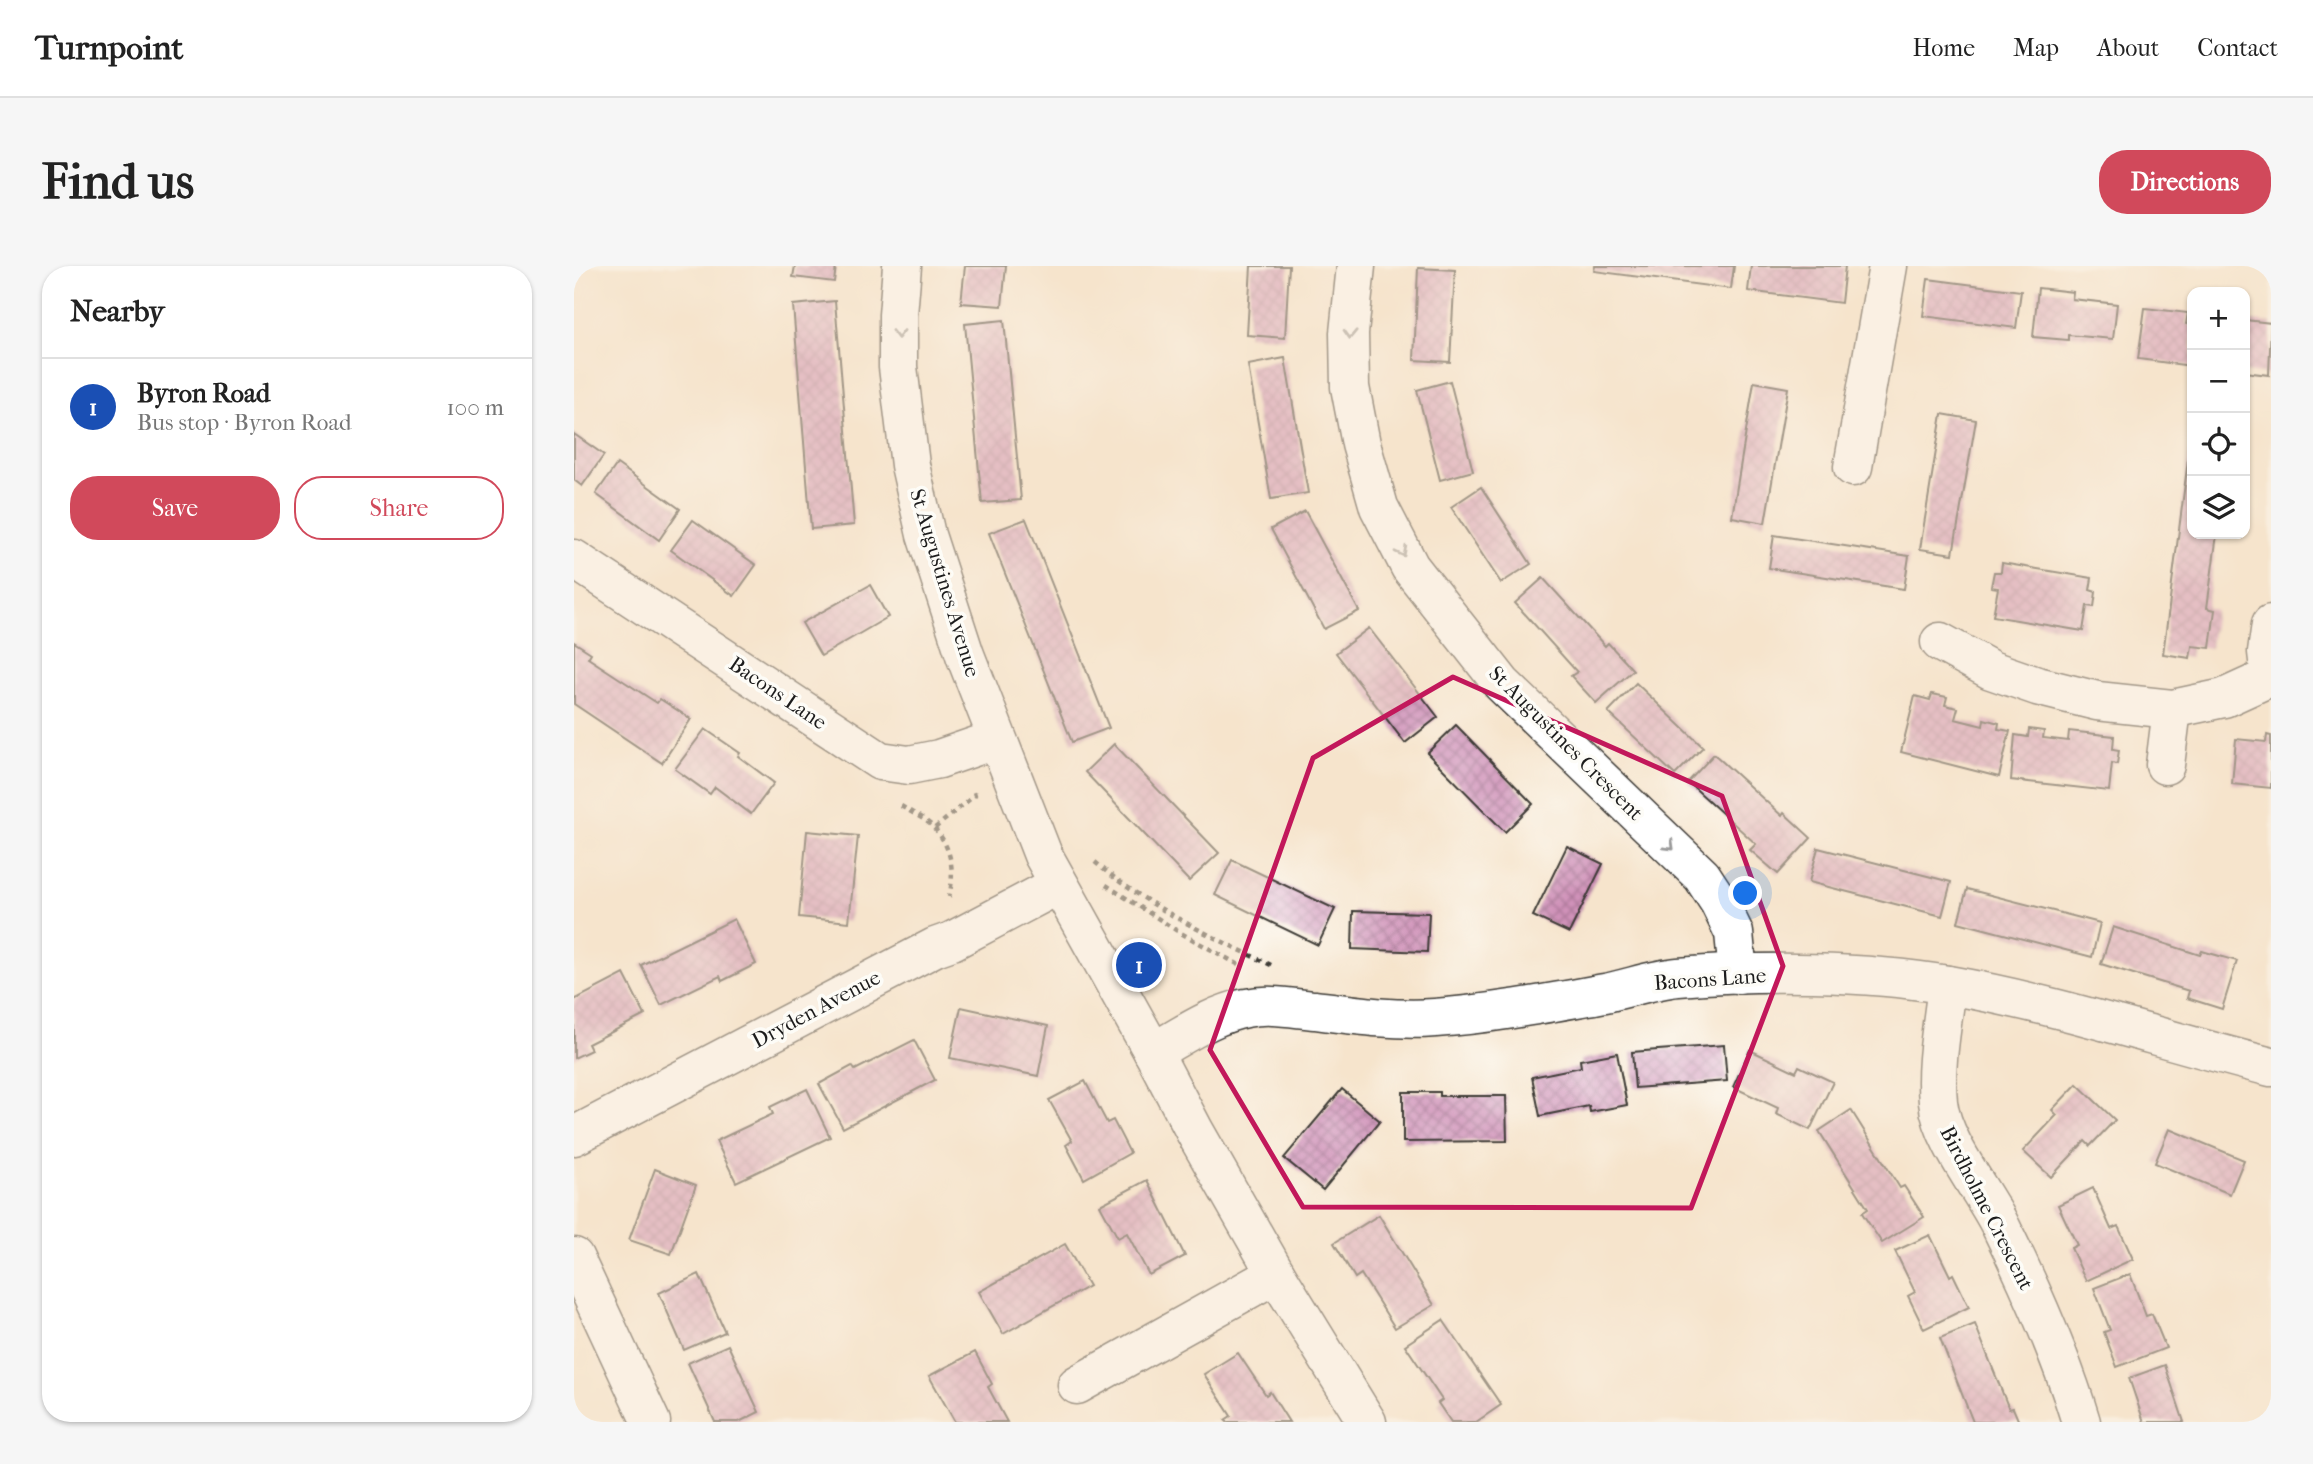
<!DOCTYPE html>
<html lang="en">
<head>
<meta charset="utf-8">
<style>
  body { margin:0; font-family:"IM FELL French Canon",serif; background:#f6f6f6; color:#222 }
  .controls { position:absolute; right:21px; top:21px; display:grid; overflow:hidden; border-radius:14px; box-shadow:0 2px 5px #0004 }
  .controls button { width:63px; height:63px; display:grid; place-items:center; padding:0; border:0; border-bottom:2px solid #e0e0e0; background:#fff; color:#222; font:35px sans-serif }
  .you { position:absolute; left:1172px; top:628px; width:24px; height:24px; margin:-18px; border:5px solid #fff; border-radius:50%; background:#1a73e8; box-shadow:0 0 0 10px #1a73e833 }
  .badge { display:grid; place-items:center; width:46px; height:46px; border-radius:50%; background:#d1495b; color:#fff; font-size:23px; font-weight:700 }
  .pin { position:absolute; translate:-50% -50%; border:4px solid #fff; box-shadow:0 2px 7px #0006 }
  .list { margin:0; padding:0; list-style:none }
  h2 { display:flex; justify-content:space-between; align-items:center; height:91px; margin:0; padding:0 28px; font-size:30px }
  h2 small { font-size:23px; font-weight:400; color:#767676 }
  .list li { display:grid; grid-template-columns:46px 1fr auto; gap:21px; align-items:center; box-sizing:border-box; height:98px; padding:0 28px; border-top:2px solid #e0e0e0 }
  .list b { display:block; font-size:26px; white-space:nowrap }
  .list p { margin:0; font-size:23px; white-space:nowrap; color:#767676 }
  .list em { font-size:23px; font-style:normal; color:#767676 }
  .actions { display:flex; gap:14px; padding:21px 28px }
  .actions a { flex:1; padding:16px 0; border:2px solid #d1495b; border-radius:28px; text-align:center; font-size:24px; color:#d1495b }
  .actions .main { background:#d1495b; color:#fff }
  .icon { flex:none; width:38px; height:38px; fill:none; stroke:currentColor; stroke-width:2; stroke-linecap:round; stroke-linejoin:round }
  .map { position:relative; flex:none; width:1697px; height:1156px; overflow:hidden; border-radius:28px }
  header { display:flex; align-items:center; gap:42px; box-sizing:border-box; height:98px; padding:0 35px; background:#fff; border-bottom:2px solid #e0e0e0 }
  header strong { font-size:33px }
  nav { display:flex; gap:38px; margin-inline-start:auto; font-size:24px }
  .intro { display:flex; align-items:center; justify-content:space-between; box-sizing:border-box; height:168px; padding:0 42px }
  h1 { margin:0; font-size:49px }
  .button { padding:18px 32px; border-radius:28px; background:#d1495b; color:#fff; font-size:24px; font-weight:700 }
  main { display:flex; gap:42px; padding:0 42px }
  aside { flex:1; background:#fff; border-radius:28px; box-shadow:0 2px 5px #0004 }
  .map>svg:first-child { display:block }
  .building { fill:url(#building-cross-hatch) }
  .lines { fill:none; stroke-linecap:round; stroke-linejoin:round }
  .street-casing { stroke:#3d3a36; stroke-width:41 }
  .path { stroke:#3d3a36; stroke-width:4.5; stroke-dasharray:5 5; stroke-linecap:butt }
  .street { stroke:#fff; stroke-width:38 }
  .oneway { stroke:#999 }
  .marked { fill:none; stroke:#c2185b; stroke-width:5; stroke-linejoin:round }
  .labels { text-anchor:middle; stroke-width:7; stroke-linejoin:round; paint-order:stroke }
  .street-label { font-size:21px; fill:#1c1c1c; stroke:#fdfcf7 }
</style>
</head>
<body>
<header>
<strong>Turnpoint</strong>
<nav><a>Home</a><a>Map</a><a>About</a><a>Contact</a></nav>
</header>
<div class="intro"><h1>Find us</h1><a class="button">Directions</a></div>
<main>
<aside>
<h2>Nearby<small></small></h2>
<ul class="list">
<li><span class="badge" style="background:#1a4fb4">1</span><div><b>Byron Road</b><p>Bus stop · Byron Road</p></div><em>100 m</em></li>
</ul>
<div class="actions"><a class="main">Save</a><a>Share</a></div>
</aside>
<div class="map">
<svg width="1697" height="1156" viewBox="0 0 1697 1156">
  <defs>
    <pattern id="building-cross-hatch" width="8" height="8" patternUnits="userSpaceOnUse" patternTransform="scale(1.75)"><rect width="8" height="8" fill="#d092b9"/><path d="M0 0l8 8M0 8l8-8" fill="none" stroke="#a87696"/></pattern>
  </defs>
  <rect width="100%" height="100%" fill="#fdfcf7"/>
  <filter id="ink" filterUnits="userSpaceOnUse"><feTurbulence type="fractalNoise" baseFrequency=".0143" numOctaves="2"/><feDisplacementMap in="SourceGraphic" scale="14" xChannelSelector="R" yChannelSelector="G"/><feConvolveMatrix kernelMatrix="1 2 1 2 8 2 1 2 1" color-interpolation-filters="sRGB"/></filter>
  <filter id="wash" filterUnits="userSpaceOnUse"><feTurbulence type="fractalNoise" baseFrequency=".00686" numOctaves="4" result="noise"/><feDisplacementMap in="SourceGraphic" scale="28" xChannelSelector="R" yChannelSelector="G"/><feGaussianBlur stdDeviation="1.57" result="paint"/><feColorMatrix in="noise" values="0 0 0 0 0 0 0 0 0 0 0 0 0 0 0 0 0 1.4 0 .05"/><feComposite in="paint" operator="in"/></filter>
  <g filter="url(#wash)">
    <rect width="100%" height="100%" fill="#f6e4cc"/>
    <g id="blocks">
      <g class="building">
        <polygon points="221,0 262,0 260,16 219,11"/>
        <polygon points="391,0 432,0 428,40 387,37"/>
        <polygon points="677,0 715,0 711,72 673,69"/>
        <polygon points="1021,0 1160,0 1157,23 1020,5"/>
        <polygon points="1177,0 1271,0 1267,37 1174,25"/>
        <polygon points="844,2 881,4 876,96 840,94"/>
        <polygon points="1354,13 1447,25 1442,62 1349,50"/>
        <polygon points="1464,22 1499,26 1498,33 1543,38 1539,73 1494,69 1494,74 1459,71"/>
        <polygon points="261,35 280,259 237,263 219,39"/>
        <polygon points="1571,42 1614,47 1612,58 1618,59 1618,100 1564,93"/>
        <polygon points="430,54 447,234 408,237 391,58"/>
        <polygon points="1671,54 1697,57 1695,109 1671,106"/>
        <polygon points="711,92 734,227 697,233 674,99"/>
        <polygon points="876,115 899,205 866,214 843,124"/>
        <polygon points="1180,116 1214,122 1191,257 1158,251"/>
        <polygon points="1368,148 1402,154 1379,288 1346,283"/>
        <polygon points="0,168 30,189 8,220 0,214"/>
        <polygon points="1615,186 1618,187 1618,268 1643,268 1633,342 1641,344 1636,382 1618,380 1616,392 1589,388"/>
        <polygon points="43,198 106,243 85,274 22,228"/>
        <polygon points="907,221 957,298 927,317 877,241"/>
        <polygon points="731,245 785,345 750,363 697,263"/>
        <polygon points="452,253 535,462 498,476 415,267"/>
        <polygon points="119,254 182,299 160,330 97,284"/>
        <polygon points="1200,269 1335,290 1330,323 1195,302"/>
        <polygon points="1428,297 1518,312 1516,324 1522,326 1520,341 1513,340 1509,365 1419,350 1424,322 1417,321 1420,306 1427,306"/>
        <polygon points="969,312 1031,380 1034,377 1059,404 1022,437 997,410 1003,406 941,337"/>
        <polygon points="296,319 314,351 247,390 228,357"/>
        <polygon points="795,362 864,451 831,477 762,387"/>
        <polygon points="0,376 17,387 14,392 83,437 86,433 117,453 88,497 0,438"/>
        <polygon points="1062,417 1129,481 1101,509 1034,446"/>
        <polygon points="1358,428 1373,431 1371,439 1384,442 1381,453 1409,460 1410,453 1425,457 1424,463 1436,465 1425,511 1327,486 1341,430 1356,434"/>
        <polygon points="882,459 959,538 931,566 853,487"/>
        <polygon points="131,463 166,487 164,490 200,517 177,548 141,521 136,528 101,503"/>
        <polygon points="1455,463 1470,465 1469,472 1494,475 1495,465 1540,470 1539,483 1545,484 1543,498 1538,497 1535,525 1437,514 1441,469 1454,471"/>
        <polygon points="1693,469 1697,470 1697,522 1658,518 1662,473 1692,476"/>
        <polygon points="540,478 645,587 615,615 511,506"/>
        <polygon points="1140,488 1208,550 1210,547 1237,572 1204,608 1176,584 1182,578 1114,516"/>
        <polygon points="233,565 284,570 275,656 225,651"/>
        <polygon points="993,580 1029,598 995,667 959,650"/>
        <polygon points="1244,582 1377,616 1368,650 1235,616"/>
        <polygon points="658,594 761,643 744,679 641,629"/>
        <polygon points="1393,623 1526,657 1518,691 1384,656"/>
        <polygon points="779,645 855,647 853,686 778,683"/>
        <polygon points="160,653 182,698 148,715 146,710 87,739 67,699"/>
        <polygon points="1539,661 1626,689 1628,685 1663,695 1648,743 1613,732 1615,725 1527,698"/>
        <polygon points="50,708 71,749 14,778 17,784 0,792 0,734"/>
        <polygon points="387,741 474,760 464,810 376,792"/>
        <polygon points="340,774 361,814 269,862 245,818 278,800 281,804"/>
        <polygon points="1150,779 1153,815 1061,822 1058,786"/>
        <polygon points="1176,784 1222,806 1225,800 1259,816 1236,864 1202,848 1204,842 1159,821"/>
        <polygon points="1043,787 1053,839 1016,846 1015,840 966,850 958,811 1007,801 1006,794"/>
        <polygon points="511,815 533,857 539,854 556,887 510,913 492,879 498,875 475,834"/>
        <polygon points="1503,818 1541,854 1516,880 1511,875 1477,911 1449,885 1483,849 1478,844"/>
        <polygon points="233,823 256,871 162,916 142,875 199,848 196,841"/>
        <polygon points="768,823 806,855 749,924 710,892"/>
        <polygon points="829,826 866,826 866,830 932,830 933,875 829,876"/>
        <polygon points="1277,844 1326,922 1330,920 1350,951 1308,977 1288,947 1294,943 1245,865"/>
        <polygon points="1595,863 1670,894 1656,928 1581,897"/>
        <polygon points="81,903 122,919 97,988 55,974"/>
        <polygon points="573,914 611,990 575,1009 553,967 544,972 526,939"/>
        <polygon points="1519,922 1537,963 1544,960 1559,993 1512,1015 1497,982 1503,979 1484,939"/>
        <polygon points="805,949 860,1039 821,1062 787,1008 781,1012 760,977"/>
        <polygon points="1356,969 1376,1010 1379,1008 1395,1041 1350,1063 1334,1030 1341,1026 1321,985"/>
        <polygon points="491,978 515,1020 429,1068 405,1026"/>
        <polygon points="125,1008 151,1066 110,1084 85,1027"/>
        <polygon points="1556,1008 1572,1050 1578,1048 1592,1082 1543,1101 1530,1066 1536,1064 1520,1022"/>
        <polygon points="869,1054 927,1139 902,1156 877,1156 864,1137 868,1134 831,1079"/>
        <polygon points="1401,1058 1435,1143 1439,1142 1445,1156 1399,1156 1366,1072"/>
        <polygon points="154,1079 185,1146 165,1156 141,1156 114,1097"/>
        <polygon points="401,1086 418,1118 414,1121 433,1156 381,1156 355,1110"/>
        <polygon points="664,1087 692,1129 696,1126 715,1156 653,1156 651,1154 657,1150 630,1108"/>
        <polygon points="1591,1099 1610,1156 1570,1156 1555,1112"/>
      </g>
    </g>
  </g>
  <g filter="url(#ink)">
    <use href="#blocks" fill-opacity="0" stroke="#3d3a36" stroke-width="2"/>
    <g class="lines">
      <defs>
        <g id="street">
          <polyline points="328,0 324,49 324,101 336,199 352,269 391,389 469,589 579,786 621,866 702,1008 793,1156"/>
          <polyline points="782,0 775,67 776,121 787,178 805,241 836,301 928,418 1128,610 1145,636 1160,667 1164,708"/>
          <polyline points="1279,201 1314,0"/>
          <polyline points="0,293 306,495 335,499 365,493 423,473"/>
          <polyline points="1366,376 1417,404 1463,420 1523,435 1598,443 1650,432 1696,411"/>
          <polyline points="1696,411 1693,386 1697,358"/>
          <polyline points="1591,499 1598,443"/>
          <path d="M1373,719C1369,757 1360,798 1364,836C1368,875 1408,923 1426,959C1457,1022 1487,1089 1507,1156"/>
          <path d="M579,786C608,770 639,748 672,742C695,737 718,742 741,744C780,749 821,755 861,752C918,748 975,737 1031,727C1056,722 1080,713 1104,711C1189,704 1290,705 1374,719C1484,738 1589,774 1697,801"/>
          <polyline points="0,870 361,681 378,675 484,619"/>
          <polyline points="0,991 77,1156"/>
          <polyline points="503,1119 702,1008"/>
        </g>
      </defs>
      <use href="#street" class="street-casing"/>
      <g class="path">
        <path d="M327,540C338,547 352,553 360,562C378,581 381,607 375,631"/>
        <polyline points="361,562 401,529 400,526"/>
        <path d="M521,596C572,640 636,670 697,699"/>
        <polyline points="532,619 605,666 669,701"/>
      </g>
      <use href="#street" class="street"/>
    </g>
    <defs><path id="oneway-chevron" d="M-2-3.5L2.5 0L-2 3.5" fill="none" stroke-width="1.6" stroke-linecap="round" stroke-linejoin="round" transform="scale(1.75)"/></defs>
    <g class="oneway">
      <use href="#oneway-chevron" transform="translate(324 68) rotate(90)"/>
      <use href="#oneway-chevron" transform="translate(776 68) rotate(92)"/>
      <use href="#oneway-chevron" transform="translate(828 286) rotate(63)"/>
      <use href="#oneway-chevron" transform="translate(1096 580) rotate(44)"/>
    </g>
  </g>
  <path d="M0 0H1697V1156H0ZM879,411L1148,530L1209,700L1117,942L729,941L636,784L739,492Z" fill="#f6e4cc" fill-opacity=".55" fill-rule="evenodd"/>
  <path class="marked" d="M879,411L1148,530L1209,700L1117,942L729,941L636,784L739,492Z"/>
  <g class="labels">
    <g class="street-label">
      <text transform="translate(371 317) rotate(73)" y="7">St Augustines Avenue</text>
      <text transform="translate(204 427) rotate(34)" y="7">Bacons Lane</text>
      <text transform="translate(992 477) rotate(45)" y="7">St Augustines Crescent</text>
      <text transform="translate(1136 713) rotate(-4)" y="7">Bacons Lane</text>
      <text transform="translate(242 743) rotate(-28)" y="7">Dryden Avenue</text>
      <text transform="translate(1413 942) rotate(63)" y="7">Birdholme Crescent</text>
    </g>
  </g>
</svg>
<div class="controls">
<button>+</button>
<button>−</button>
<button><svg class="icon" aria-label="locate" viewBox="0 0 24 24"><circle cx="12" cy="12" r="6"/><path d="M12 2v4M12 18v4M2 12h4M18 12h4"/></svg></button>
<button><svg class="icon" aria-label="layers" viewBox="0 0 24 24"><path d="M12 4l9 5-9 5-9-5zM3 14l9 5 9-5"/></svg></button>
</div>
<div class="you"></div>
<div class="pin badge" style="left:565px;top:699px;background:#1a4fb4">1</div>
</div>
</main>
</body>
</html>
